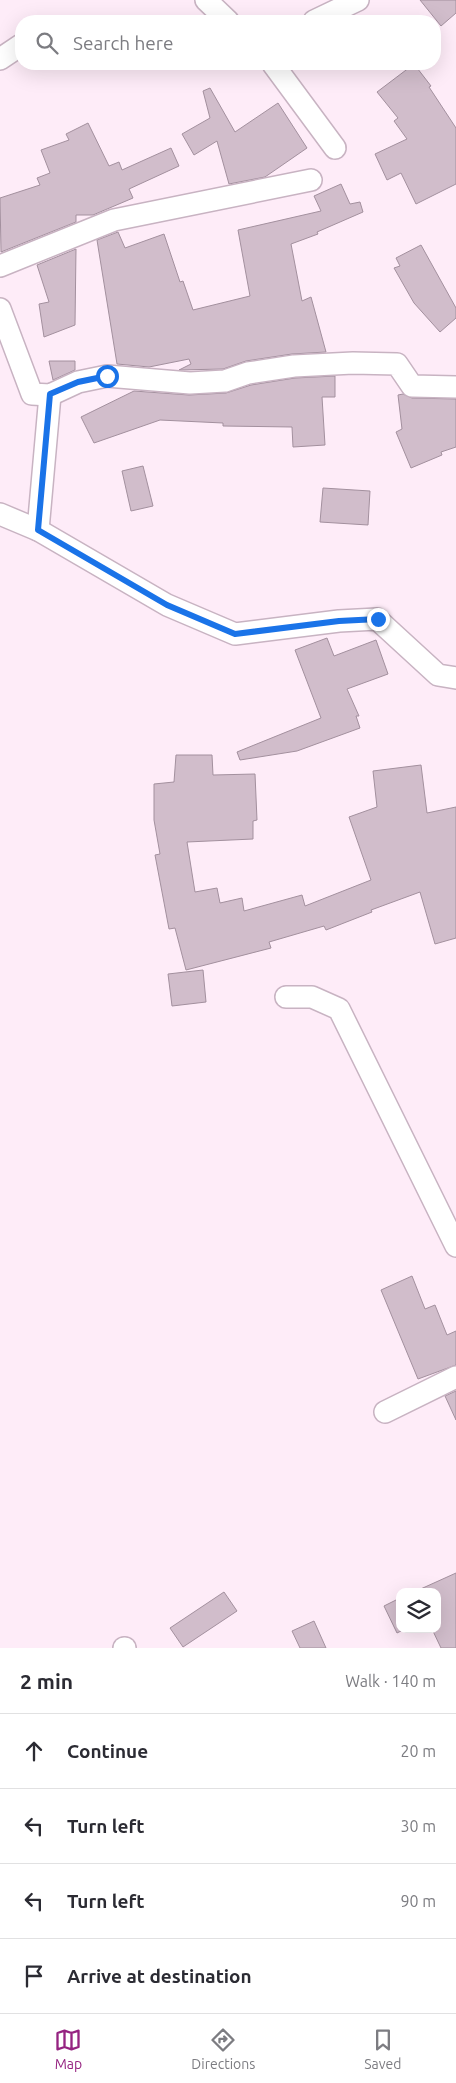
<!DOCTYPE html>
<html lang="en">
<head>
<meta charset="utf-8">
<style>
  body { margin:0; font-family:Ubuntu,sans-serif; background:#f7f7f7; color:#2b2b33 }
  .controls { position:absolute; right:15px; bottom:15px; display:grid; overflow:hidden; border-radius:10px; box-shadow:0 5px 20px #0002 }
  .controls button { width:45px; height:45px; display:grid; place-items:center; padding:0; border:0; border-bottom:1px solid #e1e1e2; background:#fff; color:#2b2b33; font:25px sans-serif }
  .stop { position:absolute; width:15px; height:15px; margin:-11px; border:4px solid #1a73e8; border-radius:50%; background:#fff }
  .stop.end { background:#1a73e8; border-color:#fff; box-shadow:0 1px 5px #0008 }
  .list { margin:0; padding:0; list-style:none }
  h2 { display:flex; justify-content:space-between; align-items:center; height:65px; margin:0; padding:0 20px; font-size:21px }
  h2 small { font-size:16px; font-weight:400; color:#7c7c81 }
  .list li { display:grid; grid-template-columns:32px 1fr auto; gap:15px; align-items:center; box-sizing:border-box; height:75px; padding:0 20px; border-top:1px solid #e1e1e2 }
  .list b { display:block; font-size:19px; white-space:nowrap }
  .list em { font-size:16px; font-style:normal; color:#7c7c81 }
  .icon { flex:none; width:28px; height:28px; fill:none; stroke:currentColor; stroke-width:2; stroke-linecap:round; stroke-linejoin:round }
  .map { position:relative; flex:none; width:456px; height:1648px; overflow:hidden }
  .search { position:absolute; background:#fff; box-shadow:0 5px 20px #0002; left:15px; right:15px; top:15px; height:55px; display:flex; align-items:center; gap:12px; box-sizing:border-box; padding:0 18px; border-radius:20px; color:#7c7c81; font-size:19px }
  .sheet { height:365px; background:#fff }
  nav { display:flex; justify-content:space-around; align-items:center; box-sizing:border-box; height:70px; border-top:1px solid #e1e1e2; background:#fff; font-size:14px; color:#7c7c81 }
  nav a { display:grid; justify-items:center; gap:2px }
  nav .on { color:#952381 }
  .map>svg:first-child { display:block }
  .building { fill:#d1bdcb; stroke:#a3909e }
  .lines { fill:none; stroke-linecap:round; stroke-linejoin:round }
  .minor-casing { stroke:#c8b3c2; stroke-width:24 }
  .minor { stroke:#fff; stroke-width:21 }
  .route { stroke:#1a73e8; stroke-width:6 }
</style>
</head>
<body>
<div class="map">
<svg width="456" height="1648" viewBox="0 0 456 1648">
  <rect width="100%" height="100%" fill="#feecf8"/>
  <g class="building">
    <polygon points="420,0 456,0 456,13 441,26"/>
    <polygon points="414,64 431,86 429,87 456,128 456,184 416,204 401,173 387,180 375,154 407,139 394,121 398,118 377,92"/>
    <polygon points="210,88 235,132 278,103 307,148 265,177 229,184 217,141 194,155 182,134 210,118 203,91"/>
    <polygon points="88,123 109,166 119,162 122,170 171,148 179,166 129,189 133,198 93,215 76,215 76,222 1,252 0,198 40,185 37,178 50,173 41,150 69,140 66,134"/>
    <polygon points="341,184 350,204 360,202 363,212 317,232 318,234 291,244 302,301 311,297 326,352 292,354 246,361 223,369 179,370 191,364 189,359 149,367 117,364 97,240 118,232 125,248 164,234 180,282 183,281 193,310 250,296 238,230 321,211 314,196"/>
    <polygon points="421,245 456,308 456,318 440,332 414,303 394,268 400,266 396,258"/>
    <polygon points="76,249 75,325 44,337 39,304 49,302 37,265"/>
    <polygon points="49,361 75,361 75,370 53,380"/>
    <polygon points="335,376 335,397 322,397 325,445 293,447 292,427 223,426 223,423 160,420 94,443 81,417 134,391 189,395 226,393 251,385 295,378"/>
    <polygon points="403,394 412,398 456,399 456,447 441,452 442,455 411,468 396,432 402,429 398,395"/>
    <polygon points="143,466 153,506 131,511 122,471"/>
    <polygon points="323,488 370,491 368,525 320,522"/>
    <polygon points="327,638 334,656 376,640 388,674 347,689 359,716 356,716 360,728 297,751 240,760 237,752 321,718 295,650"/>
    <polygon points="176,755 212,755 213,775 255,774 257,820 253,821 253,839 187,842 195,892 217,888 220,903 242,898 244,911 302,895 305,906 371,880 349,817 377,807 373,771 421,765 427,813 456,807 456,938 435,944 420,892 371,910 372,912 326,930 324,926 269,942 271,948 186,970 175,928 169,929 155,855 160,854 154,820 154,784 174,782"/>
    <polygon points="203,970 206,1002 172,1006 168,974"/>
    <polygon points="412,1276 425,1309 435,1305 447,1335 456,1331 456,1365 418,1379 381,1290"/>
    <polygon points="456,1391 456,1420 445,1396"/>
    <polygon points="456,1573 456,1648 441,1648 432,1629 437,1629 437,1592 414,1592"/>
    <polygon points="224,1592 237,1611 183,1647 170,1628"/>
    <polygon points="400,1598 400,1629 405,1629 397,1633 384,1606"/>
    <polygon points="314,1621 326,1648 300,1648 292,1631"/>
  </g>
  <g class="lines">
    <defs>
      <g id="minor">
        <polyline points="206,0 228,21"/>
        <polyline points="314,21 358,0"/>
        <polyline points="0,59 21,45"/>
        <polyline points="273,64 335,148"/>
        <polyline points="0,266 114,220 311,180"/>
        <polyline points="0,309 32,394 50,395 78,382 107,376 190,383 225,381 248,373 294,366 353,363 397,364 412,386 456,387"/>
        <polyline points="0,514 38,530 167,605 235,634 339,621 377,619 438,675 456,678"/>
        <polyline points="38,530 50,395"/>
        <polyline points="286,997 312,997 339,1009 456,1246"/>
        <polyline points="385,1412 456,1377"/>
        <polyline points="124,1648 125,1648"/>
      </g>
    </defs>
    <use href="#minor" class="minor-casing"/>
    <use href="#minor" class="minor"/>
  </g>
  <g class="lines">
    <polyline class="route" points="107,376 78,382 50,394 38,530 167,605 235,634 339,621 378,619"/>
  </g>
</svg>
<div class="controls">
<button><svg class="icon" aria-label="layers" viewBox="0 0 24 24"><path d="M12 4l9 5-9 5-9-5zM3 14l9 5 9-5"/></svg></button>
</div>
<div class="stop" style="left:107px;top:376px"></div>
<div class="stop end" style="left:378px;top:619px"></div>
<div class="search"><svg class="icon" aria-label="search" viewBox="0 0 24 24"><circle cx="10" cy="10" r="6"/><path d="M15 15l6 6"/></svg>Search here</div>
</div>
<section class="sheet">
<h2>2 min<small>Walk · 140 m</small></h2>
<ul class="list">
<li><svg class="icon" aria-label="ahead" viewBox="0 0 24 24"><path d="M12 20V5M6 11l6-6 6 6"/></svg><div><b>Continue</b></div><em>20 m</em></li>
<li><svg class="icon" aria-label="left" viewBox="0 0 24 24"><path d="M17 20v-9H6M10 6l-5 5 5 5"/></svg><div><b>Turn left</b></div><em>30 m</em></li>
<li><svg class="icon" aria-label="left" viewBox="0 0 24 24"><path d="M17 20v-9H6M10 6l-5 5 5 5"/></svg><div><b>Turn left</b></div><em>90 m</em></li>
<li><svg class="icon" aria-label="arrive" viewBox="0 0 24 24"><path d="M6 21V4h12l-3 4 3 4H6"/></svg><div><b>Arrive at destination</b></div></li>
</ul>
</section>
<nav>
<a class="on"><svg class="icon" aria-label="map" viewBox="0 0 24 24"><path d="M3 6l6-2 6 2 6-2v14l-6 2-6-2-6 2zM9 4v14M15 6v14"/></svg>Map</a>
<a><svg class="icon" aria-label="directions" viewBox="0 0 24 24"><path d="M12 3l9 9-9 9-9-9zM9 14v-3h6M13 9l2 2-2 2"/></svg>Directions</a>
<a><svg class="icon" aria-label="saved" viewBox="0 0 24 24"><path d="M7 4h10v16l-5-4-5 4z"/></svg>Saved</a>
</nav>
</body>
</html>
